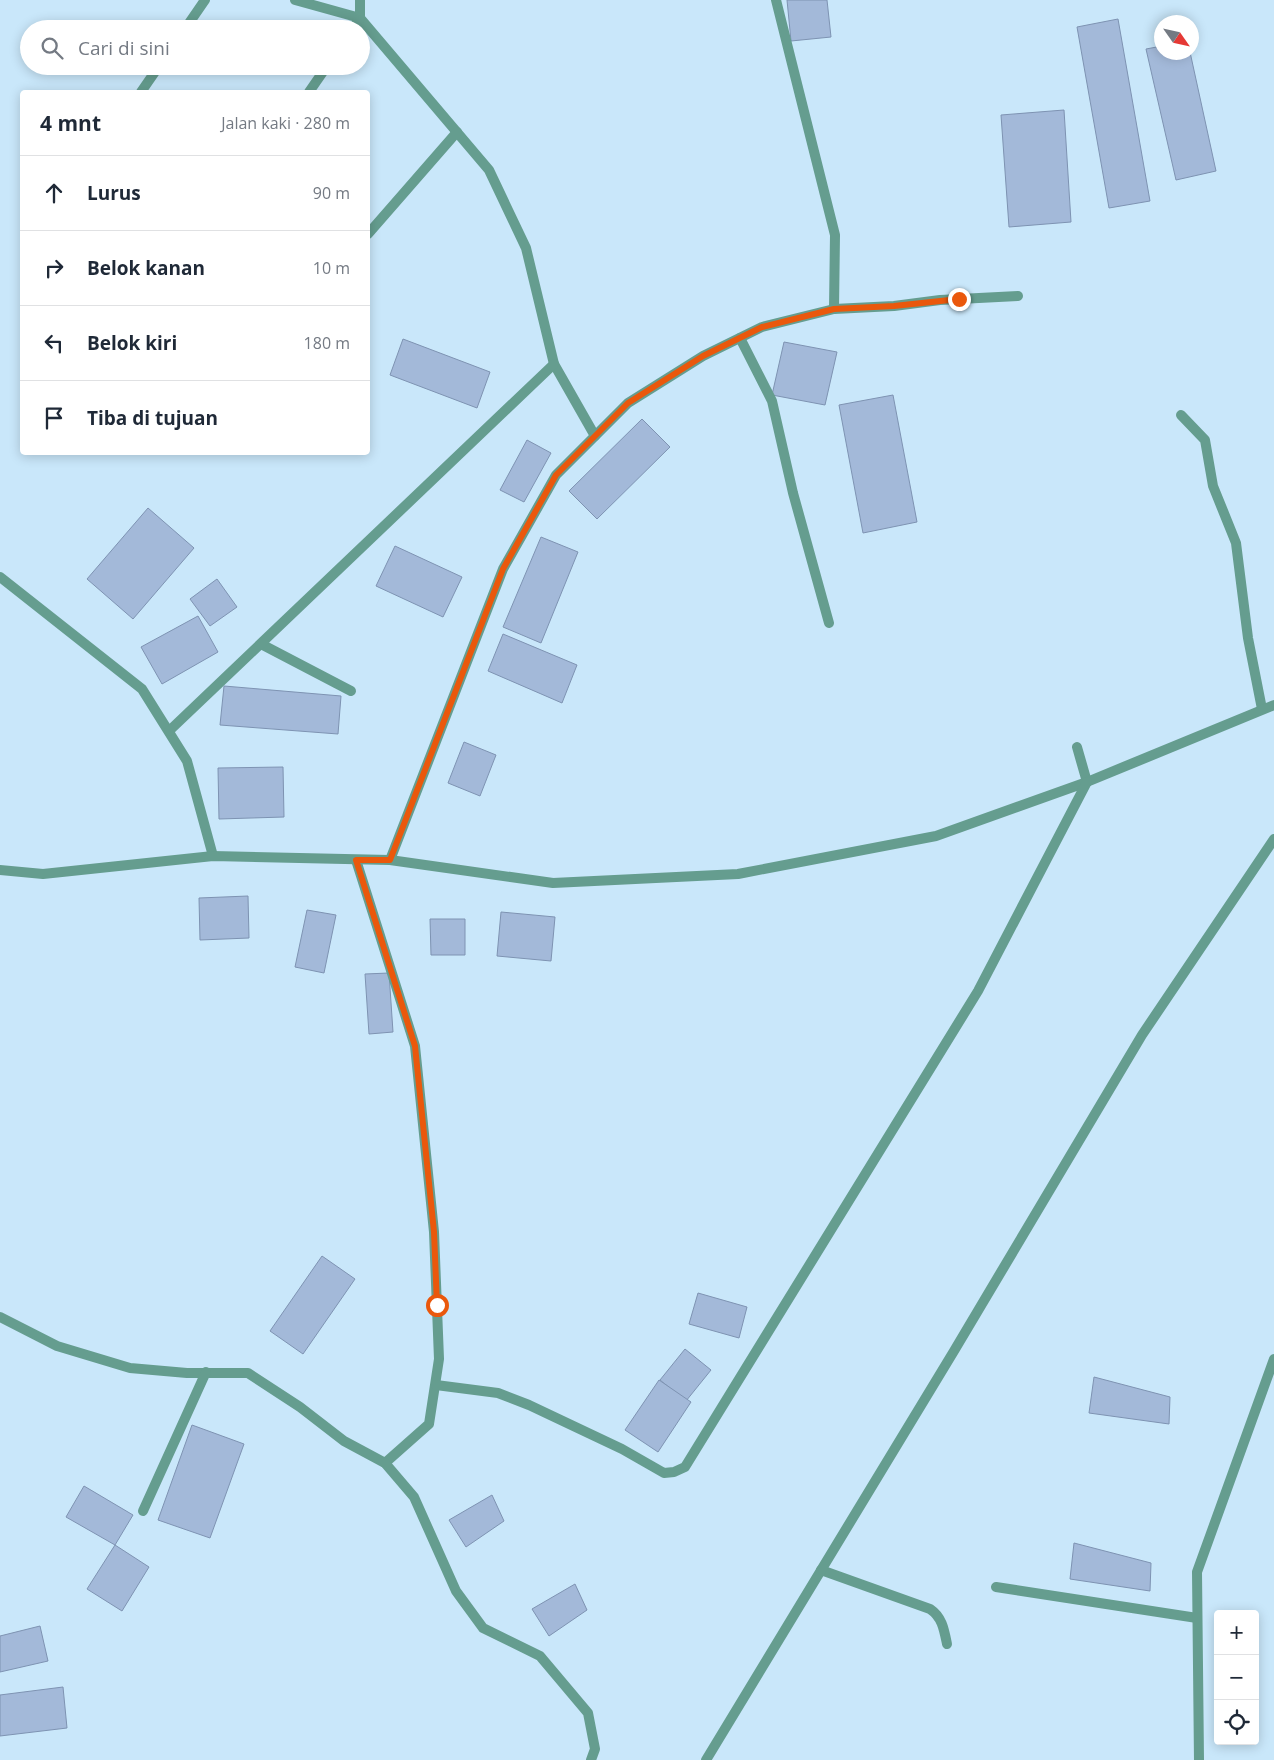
<!DOCTYPE html>
<html lang="id">
<head>
<meta charset="utf-8">
<style>
  body { margin:0; font-family:"Open Sans",sans-serif; background:#f2f2f3; color:#1f2937 }
  .controls { position:absolute; right:15px; bottom:15px; display:grid; overflow:hidden; border-radius:5px; box-shadow:0 2px 12px #0003 }
  .controls button { width:45px; height:45px; display:grid; place-items:center; padding:0; border:0; border-bottom:1px solid #e0e1e3; background:#fff; color:#1f2937; font:25px sans-serif }
  .compass { position:absolute; left:1154px; top:15px; width:45px; height:45px; border-radius:50%; background:#fff; box-shadow:0 2px 12px #0003; rotate:124deg }
  .stop { position:absolute; width:15px; height:15px; margin:-11px; border:4px solid #ea580c; border-radius:50%; background:#fff }
  .stop.end { background:#ea580c; border-color:#fff; box-shadow:0 1px 5px #0008 }
  .list { margin:0; padding:0; list-style:none }
  h2 { display:flex; justify-content:space-between; align-items:center; height:65px; margin:0; padding:0 20px; font-size:21px }
  h2 small { font-size:16px; font-weight:400; color:#747a83 }
  .list li { display:grid; grid-template-columns:32px 1fr auto; gap:15px; align-items:center; box-sizing:border-box; height:75px; padding:0 20px; border-top:1px solid #e0e1e3 }
  .list b { display:block; font-size:19px; white-space:nowrap }
  .list em { font-size:16px; font-style:normal; color:#747a83 }
  .icon { flex:none; width:28px; height:28px; fill:none; stroke:currentColor; stroke-width:2; stroke-linecap:round; stroke-linejoin:round }
  .map { position:relative; flex:none; width:1274px; height:1760px; overflow:hidden }
  .search { position:absolute; background:#fff; box-shadow:0 2px 12px #0003; left:20px; top:20px; width:350px; height:55px; display:flex; align-items:center; gap:12px; box-sizing:border-box; padding:0 18px; border-radius:28px; color:#747a83; font-size:19px }
  .panel { position:absolute; background:#fff; box-shadow:0 2px 12px #0003; left:20px; top:90px; width:350px; height:365px; border-radius:5px }
  .map>svg:first-child { display:block }
  .building { fill:#a3b9d9; stroke:#7e93b2 }
  .lines { fill:none; stroke-linecap:round; stroke-linejoin:round }
  .service { stroke:#659d8f; stroke-width:10 }
  .minor { stroke:#659d8f; stroke-width:10 }
  .route { stroke:#ea580c; stroke-width:6 }
</style>
</head>
<body>
<div class="map">
<svg width="1274" height="1760" viewBox="0 0 1274 1760">
  <rect width="100%" height="100%" fill="#c9e7fa"/>
  <g class="building">
    <polygon points="787,0 827,0 831,37 791,41"/>
    <polygon points="1118,19 1150,201 1109,208 1077,27"/>
    <polygon points="1162,46 1162,52 1190,52 1216,171 1176,180 1146,49"/>
    <polygon points="1064,110 1071,222 1009,227 1001,115"/>
    <polygon points="403,339 490,372 477,408 390,375"/>
    <polygon points="784,342 837,352 825,405 772,395"/>
    <polygon points="893,395 917,522 863,533 839,405"/>
    <polygon points="642,419 670,447 597,519 569,491"/>
    <polygon points="527,440 551,453 524,502 500,490"/>
    <polygon points="148,508 194,548 133,619 87,579"/>
    <polygon points="541,537 578,552 541,643 503,627"/>
    <polygon points="395,546 462,577 443,617 376,586"/>
    <polygon points="217,579 237,607 210,626 190,599"/>
    <polygon points="198,616 218,652 162,684 141,647"/>
    <polygon points="503,634 577,665 562,703 488,671"/>
    <polygon points="224,686 341,696 338,734 220,725"/>
    <polygon points="464,742 496,755 480,796 448,783"/>
    <polygon points="283,767 284,817 219,819 218,768"/>
    <polygon points="248,896 249,938 200,940 199,898"/>
    <polygon points="307,910 336,915 324,973 295,967"/>
    <polygon points="501,912 555,917 551,961 497,956"/>
    <polygon points="430,919 465,919 465,955 431,955"/>
    <polygon points="389,973 393,1032 369,1034 365,974"/>
    <polygon points="322,1256 355,1279 303,1354 270,1331"/>
    <polygon points="698,1293 747,1307 739,1338 689,1324"/>
    <polygon points="685,1349 711,1370 686,1401 660,1380"/>
    <polygon points="1094,1377 1170,1397 1169,1424 1089,1413"/>
    <polygon points="659,1380 691,1402 658,1452 625,1430"/>
    <polygon points="192,1425 244,1444 210,1538 158,1520"/>
    <polygon points="84,1486 133,1515 115,1545 66,1517"/>
    <polygon points="492,1495 504,1521 466,1547 449,1520"/>
    <polygon points="1074,1543 1151,1563 1150,1591 1070,1579"/>
    <polygon points="115,1545 149,1567 122,1611 87,1589"/>
    <polygon points="575,1584 587,1610 549,1636 532,1609"/>
    <polygon points="40,1626 48,1661 0,1672 0,1636"/>
    <polygon points="63,1687 67,1728 0,1736 0,1695"/>
  </g>
  <g class="lines">
    <polyline class="service" points="1077,747 1087,782"/>
    <g class="minor">
      <polyline points="295,0 360,18 489,170 526,248 554,364 595,436"/>
      <polyline points="776,0 835,235 834,309"/>
      <polyline points="185,29 205,0"/>
      <polyline points="353,29 360,18 360,0"/>
      <polyline points="141,92 159,66"/>
      <polyline points="309,92 327,66"/>
      <polyline points="368,234 457,132"/>
      <polyline points="740,338 772,401 793,493 829,623"/>
      <polyline points="1181,415 1205,440 1213,486 1236,543 1248,638 1262,709"/>
      <polyline points="0,577 142,689 187,761 213,856"/>
      <polyline points="261,644 351,691"/>
      <polyline points="169,731 554,364"/>
      <polyline points="356,860 415,1046 434,1232 439,1359 429,1424 385,1463"/>
      <polyline points="390,860 503,569 556,475 628,403 703,356 762,327 834,309 894,306 940,300 1018,296"/>
      <polyline points="0,870 43,874 213,856 390,860 553,883 738,874 936,836 1087,782 1274,705"/>
      <polyline points="0,1317 57,1346 130,1368 187,1373 248,1373 300,1407 344,1441 385,1463 414,1497 456,1591 483,1628 540,1656 588,1713 595,1749 591,1760"/>
      <polyline points="436,1385 498,1393 529,1405 622,1449 664,1473 674,1472 685,1467 978,991 1087,782"/>
      <polyline points="143,1511 206,1372"/>
      <path d="M821,1570L930,1609C942,1617 944,1629 947,1644"/>
      <polyline points="996,1587 1197,1618"/>
      <polyline points="706,1760 954,1351 1142,1035 1274,839"/>
      <polyline points="1199,1760 1197,1572 1274,1359"/>
    </g>
  </g>
  <g class="lines">
    <polyline class="route" points="437,1305 434,1232 415,1046 356,860 390,860 503,569 556,475 628,403 703,356 762,327 834,309 894,306 959,299"/>
  </g>
</svg>
<div class="controls">
<button>+</button>
<button>−</button>
<button><svg class="icon" aria-label="locate" viewBox="0 0 24 24"><circle cx="12" cy="12" r="6"/><path d="M12 2v4M12 18v4M2 12h4M18 12h4"/></svg></button>
</div>
<svg class="compass" viewBox="-18 -18 36 36"><path d="M0-13l5 13h-10z" fill="#e53935"/><path d="M0 13l5-13h-10z" fill="#747a83"/></svg>
<div class="stop" style="left:437px;top:1305px"></div>
<div class="stop end" style="left:959px;top:299px"></div>
<div class="search"><svg class="icon" aria-label="search" viewBox="0 0 24 24"><circle cx="10" cy="10" r="6"/><path d="M15 15l6 6"/></svg>Cari di sini</div>
<section class="panel">
<h2>4 mnt<small>Jalan kaki · 280 m</small></h2>
<ul class="list">
<li><svg class="icon" aria-label="ahead" viewBox="0 0 24 24"><path d="M12 20V5M6 11l6-6 6 6"/></svg><div><b>Lurus</b></div><em>90 m</em></li>
<li><svg class="icon" aria-label="right" viewBox="0 0 24 24"><path d="M7 20v-9h11M14 6l5 5-5 5"/></svg><div><b>Belok kanan</b></div><em>10 m</em></li>
<li><svg class="icon" aria-label="left" viewBox="0 0 24 24"><path d="M17 20v-9H6M10 6l-5 5 5 5"/></svg><div><b>Belok kiri</b></div><em>180 m</em></li>
<li><svg class="icon" aria-label="arrive" viewBox="0 0 24 24"><path d="M6 21V4h12l-3 4 3 4H6"/></svg><div><b>Tiba di tujuan</b></div></li>
</ul>
</section>
</div>
</body>
</html>
